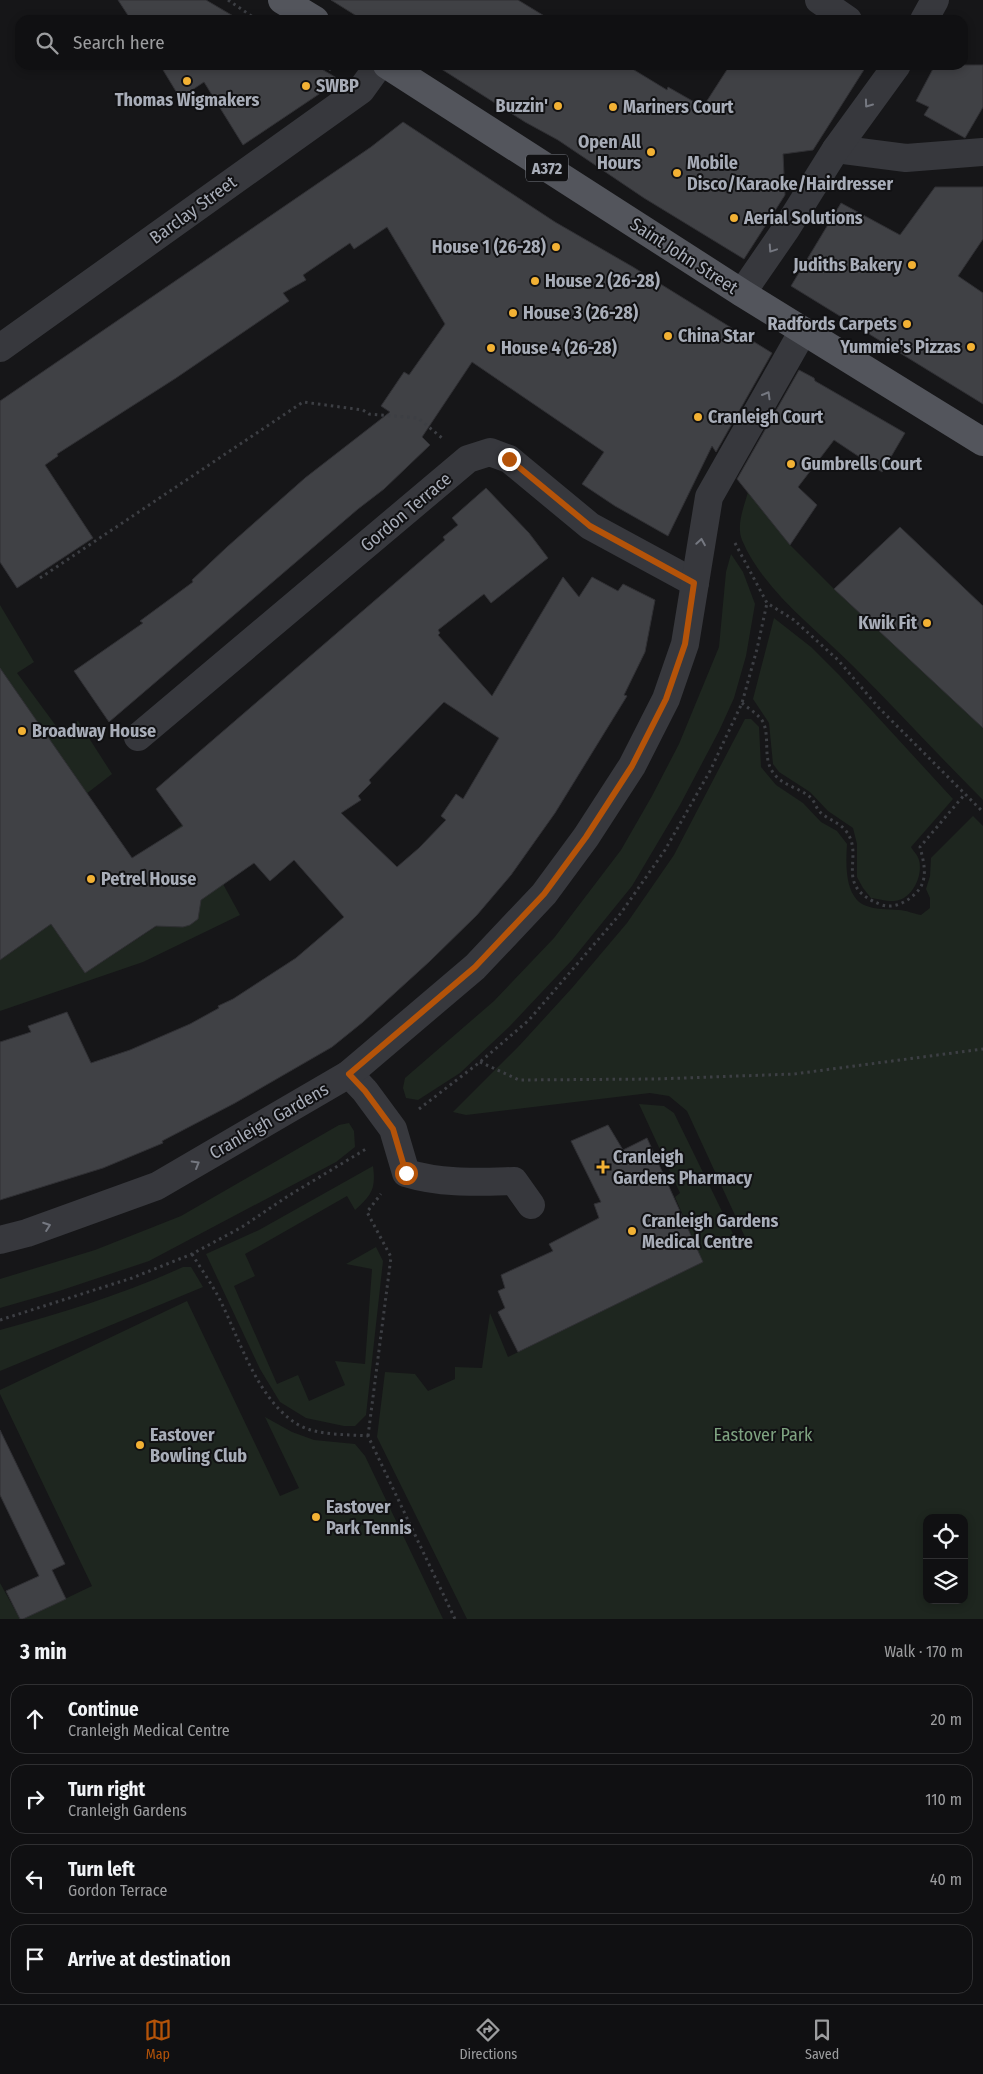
<!DOCTYPE html>
<html lang="en">
<head>
<meta charset="utf-8">
<style>
  body { margin:0; font-family:"Fira Sans Condensed",sans-serif; background:#19191b; color:#f1f3f6 }
  .controls { position:absolute; right:15px; bottom:15px; display:grid; overflow:hidden; border-radius:10px; box-shadow:0 2px 8px #0003 }
  .controls button { width:45px; height:45px; display:grid; place-items:center; padding:0; border:0; border-bottom:1px solid #303032; background:#101012; color:#f1f3f6; font:25px sans-serif }
  .stop { position:absolute; width:15px; height:15px; margin:-11px; border:4px solid #b45309; border-radius:50%; background:#fff }
  .stop.end { background:#b45309; border-color:#fff; box-shadow:0 1px 5px #0008 }
  .list { margin:0; padding:0; list-style:none }
  h2 { display:flex; justify-content:space-between; align-items:center; height:65px; margin:0; padding:0 20px; font-size:21px }
  h2 small { font-size:16px; font-weight:400; color:#9c9d9f }
  .list li { display:grid; grid-template-columns:32px 1fr auto; gap:15px; align-items:center; box-sizing:border-box; height:70px; margin:0 10px 10px; padding:0 10px; border:1px solid #303032; border-radius:15px }
  .list b { display:block; font-size:19px; white-space:nowrap }
  .list p { margin:0; font-size:16px; white-space:nowrap; color:#9c9d9f }
  .list em { font-size:16px; font-style:normal; color:#9c9d9f }
  .icon { flex:none; width:28px; height:28px; fill:none; stroke:currentColor; stroke-width:2; stroke-linecap:round; stroke-linejoin:round }
  .map { position:relative; flex:none; width:983px; height:1619px; overflow:hidden }
  .search { position:absolute; background:#101012; box-shadow:0 2px 8px #0003; left:15px; right:15px; top:15px; height:55px; display:flex; align-items:center; gap:12px; box-sizing:border-box; padding:0 18px; border-radius:15px; color:#9c9d9f; font-size:19px }
  .sheet { height:385px; background:#101012 }
  nav { display:flex; justify-content:space-around; align-items:center; box-sizing:border-box; height:70px; border-top:1px solid #303032; background:#101012; font-size:14px; color:#9c9d9f }
  nav a { display:grid; justify-items:center; gap:2px }
  nav .on { color:#b45309 }
  .map>svg:first-child { display:block }
  .green { fill:#1e261f; fill-rule:evenodd }
  .building { fill:#404145; stroke:#303034; fill-rule:evenodd }
  .lines { fill:none; stroke-linecap:round; stroke-linejoin:round }
  .path { stroke:#3d3f44; stroke-width:3; stroke-dasharray:2.5 4; stroke-linecap:butt }
  .minor { stroke:#37383d; stroke-width:28 }
  .primary { stroke:#53555c; stroke-width:28 }
  .oneway { stroke:#757881 }
  .route { stroke:#b45309; stroke-width:6 }
  .poi-dot { fill:#f2b134; stroke:#111113; stroke-width:2 }
  .labels { text-anchor:middle; stroke-width:4; stroke-linejoin:round; paint-order:stroke }
  .shield { fill:#111113; stroke:#7b7e86; stroke-width:1 }
  .shield-label { font-size:16px; font-weight:bold; fill:#a8adb8 }
  .poi-label { font-size:18px; font-weight:bold; fill:#a8adb8; stroke:#111113; text-anchor:start }
  .street-label { font-size:18px; fill:#a8adb8; stroke:#111113 }
  .park-label { font-size:18px; fill:#7fa381; stroke:#111113 }
</style>
</head>
<body>
<div class="map">
<svg width="983" height="1619" viewBox="0 0 983 1619">
  <rect width="100%" height="100%" fill="#161618"/>
  <g class="green">
    <path d="M748,492L790,545L834,589L983,728V800C939,756 897,710 853,666C815,628 763,590 742,540C736,525 744,507 748,492Z"/>
    <polygon points="731,554 743,572 755,604 746,656 734,698 719,731 680,805 632,886 572,960 509,1027 460,1073 418,1100 406,1098 403,1088 405,1078 494,1001 554,938 621,850 652,796 679,744 719,647 726,572"/>
    <polygon points="0,605 34,662 17,673 59,730 78,721 112,774 86,794 0,668"/>
    <path d="M774,618L811,647L840,676L953,799L911,847C913,851 918,855 919,860C923,874 914,896 899,900C891,903 879,899 871,898L863,888L857,877V844L853,828L828,811L810,792L779,772L773,764L769,723L753,699Z"/>
    <path d="M745,719H751L759,727L761,767L776,785L803,803L821,822L837,831L847,844C846,862 844,895 864,905C875,910 887,909 899,910C906,910 914,914 921,915L930,908V898L926,889L930,876L931,858L973,816L983,826V1619H467L377,1437L385,1372L415,1374L428,1391L455,1379V1367L482,1368L490,1313L508,1357L703,1262L675,1197L680,1193L639,1104L664,1106L674,1113L736,1240L745,1237L687,1111L669,1096L650,1093L466,1115L453,1112L519,1046L572,988L627,923L674,855ZM927,1518H964V1600H927Z"/>
    <polygon points="182,825 223,884 240,915 143,962 0,1011 0,960 51,924 85,973 166,920 174,927 183,927 157,843"/>
    <polygon points="349,1123 354,1131 355,1147 336,1162 149,1261 59,1291 0,1308 0,1279 95,1250 181,1216 339,1125"/>
    <path d="M373,1166C376,1189 372,1195 355,1210L347,1196L245,1254L255,1276L234,1286L277,1384L298,1375L309,1401L345,1385L335,1361L365,1364L372,1269L346,1264L376,1247L383,1261L366,1415L355,1426H344L306,1418L280,1402L260,1369L206,1254L259,1230Z"/>
    <path d="M183,1267H191L203,1287L0,1371V1330C62,1313 124,1294 183,1267Z"/>
    <polygon points="187,1301 280,1496 299,1488 265,1417 292,1432 314,1440 355,1444 365,1456 443,1619 23,1619 92,1586 0,1394 0,1390"/>
    <polygon points="0,1583 20,1619 0,1619"/>
  </g>
  <g class="building">
    <polygon points="118,0 206,0 240,20 131,20"/>
    <polygon points="331,0 518,0 551,20 363,20"/>
    <polygon points="160,65 315,65 340,80 243,145 204,82 180,98"/>
    <polygon points="435,65 626,65 667,90 668,87 703,107 730,65 867,65 813,150 783,154 785,195 744,259 644,198 558,140 525,122"/>
    <polygon points="935,65 983,65 983,107 965,138 924,115 929,107 916,101"/>
    <polygon points="403,122 555,222 633,267 772,353 716,452 712,446 668,536 615,506 582,484 604,452 472,362 422,437 430,445 384,489 358,509 109,722 74,671 143,623 140,621 193,582 192,580 227,547 305,478 390,412 381,406 404,372 409,375 445,324 387,227 354,249 350,243 303,275 306,280 283,293 289,301 176,378 57,454 58,456 45,465 93,538 17,588 0,562 0,401 371,147"/>
    <polygon points="935,187 983,187 983,239 958,276 983,293 983,404 791,286 841,203 900,235"/>
    <polygon points="799,370 814,378 815,381 905,433 882,472 834,440 798,487 817,505 790,545 737,479"/>
    <path d="M486,488L529,533L548,558L491,603L484,594L438,630L440,633L438,635L492,696L563,577L579,597L592,577L618,591L623,584L655,600L645,652L624,695L627,696L555,813L511,875L477,915L429,962L363,1022L332,1047L235,1103L162,1141L163,1143L103,1168L0,1200V1042L31,1032L28,1026L67,1012L91,1063L130,1050L190,1024L219,1008L218,1006L233,999L296,958L344,917L294,860L270,881L254,863L201,900L198,919L190,925L183,927L156,926L85,973L51,924L0,960V668L132,858L183,826L156,789L445,540L443,537L458,525L452,518ZM444,702L499,738L463,799L456,794L441,816L446,820L419,848L397,867L341,813L361,800L358,796L371,783L369,780Z"/>
    <polygon points="900,527 983,606 983,728 834,589"/>
    <polygon points="608,1125 623,1150 647,1138 703,1262 518,1352 498,1312 505,1308 498,1291 505,1288 501,1275 553,1251 549,1244 599,1218 594,1204 601,1202 571,1141"/>
    <polygon points="0,1430 65,1564 52,1570 66,1599 23,1619 20,1619 6,1591 39,1576 0,1495"/>
  </g>
  <g class="lines">
    <g class="path">
      <polyline points="228,0 253,17"/>
      <polyline points="347,16 353,20"/>
      <polyline points="324,65 331,70"/>
      <polyline points="735,543 767,603 794,620 838,660 879,708 983,812"/>
      <polyline points="40,578 303,402 363,410 369,414 418,418 442,438"/>
      <path d="M742,703C749,709 760,715 764,724C770,742 762,760 775,775C784,786 800,788 810,797C815,801 816,809 821,813C829,820 839,822 846,831C866,857 831,886 882,905C895,909 908,901 916,893C929,880 924,863 920,847L965,794"/>
      <polyline points="480,1062 519,1080 656,1079 794,1074 983,1049"/>
      <polyline points="419,1109 480,1062 529,1020 621,913 665,850 710,771 742,703 757,649 767,603"/>
      <path d="M192,1254C201,1269 212,1284 220,1300C240,1340 257,1399 297,1424C317,1436 345,1434 368,1436L455,1619"/>
      <polyline points="0,1320 132,1278 192,1254 242,1227 288,1196 366,1149"/>
      <polyline points="368,1436 391,1257 367,1212 381,1194"/>
    </g>
    <g class="minor">
      <polyline points="819,0 848,20"/>
      <polyline points="924,20 935,0"/>
      <polyline points="836,149 906,158 983,152"/>
      <polyline points="742,293 786,229 836,149 897,65"/>
      <polyline points="0,348 361,90 379,65"/>
      <polyline points="138,737 468,459 490,452 509,459 590,526 695,583"/>
      <path d="M349,1074L365,1091L393,1129L406,1173C442,1184 477,1182 514,1181L531,1205"/>
      <polyline points="0,1240 27,1233 157,1186 349,1074 475,967 544,894 586,837 632,766 666,699 685,644 709,497 803,331"/>
    </g>
    <g class="primary">
      <polyline points="282,0 315,20"/>
      <polyline points="387,65 742,293 983,442"/>
    </g>
  </g>
  <defs><path id="oneway-chevron" d="M-2-3.5L2.5 0L-2 3.5" fill="none" stroke-width="1.6" stroke-linecap="round" stroke-linejoin="round" transform="scale(1.25)"/></defs>
  <g class="oneway">
    <use href="#oneway-chevron" transform="translate(868 104) rotate(126)"/>
    <use href="#oneway-chevron" transform="translate(772 249) rotate(124)"/>
    <use href="#oneway-chevron" transform="translate(767 395) rotate(-60)"/>
    <use href="#oneway-chevron" transform="translate(701 542) rotate(-81)"/>
    <use href="#oneway-chevron" transform="translate(196 1164) rotate(-30)"/>
    <use href="#oneway-chevron" transform="translate(47 1226) rotate(-20)"/>
  </g>
  <g class="lines">
    <polyline class="route" points="406,1173 393,1129 365,1091 349,1074 475,967 544,894 586,837 632,766 666,699 685,644 694,583 590,526 509,459"/>
  </g>
  <g class="poi-dot">
    <circle cx="187" cy="81" r="5"/>
    <circle cx="306" cy="86" r="5"/>
    <circle cx="558" cy="106" r="5"/>
    <circle cx="613" cy="107" r="5"/>
    <circle cx="651" cy="152" r="5"/>
    <circle cx="677" cy="173" r="5"/>
    <circle cx="734" cy="218" r="5"/>
    <circle cx="556" cy="247" r="5"/>
    <circle cx="912" cy="265" r="5"/>
    <circle cx="535" cy="281" r="5"/>
    <circle cx="513" cy="313" r="5"/>
    <circle cx="907" cy="324" r="5"/>
    <circle cx="668" cy="336" r="5"/>
    <circle cx="971" cy="347" r="5"/>
    <circle cx="491" cy="348" r="5"/>
    <circle cx="698" cy="417" r="5"/>
    <circle cx="791" cy="464" r="5"/>
    <circle cx="927" cy="623" r="5"/>
    <circle cx="22" cy="731" r="5"/>
    <circle cx="91" cy="879" r="5"/>
    <path d="M600.5 1159.5h5v5h5v5h-5v5h-5v-5h-5v-5h5z"/>
    <circle cx="632" cy="1231" r="5"/>
    <circle cx="140" cy="1445" r="5"/>
    <circle cx="316" cy="1517" r="5"/>
  </g>
  <g class="labels">
    <rect class="shield" x="526" y="154.5" width="42" height="27" rx="4"/>
    <g class="shield-label">
      <text x="547" y="174">A372</text>
    </g>
    <g class="poi-label">
      <text x="316" y="92">SWBP</text>
      <text x="187" y="106" text-anchor="middle">Thomas Wigmakers</text>
      <text x="548" y="112" text-anchor="end">Buzzin'</text>
      <text x="623" y="113">Mariners Court</text>
      <text x="641" y="148" text-anchor="end">Open All<tspan x="641" dy="21">Hours</tspan></text>
      <text x="687" y="169">Mobile<tspan x="687" dy="21">Disco/Karaoke/Hairdresser</tspan></text>
      <text x="744" y="224">Aerial Solutions</text>
      <text x="546" y="253" text-anchor="end">House 1 (26-28)</text>
      <text x="902" y="271" text-anchor="end">Judiths Bakery</text>
      <text x="545" y="287">House 2 (26-28)</text>
      <text x="523" y="319">House 3 (26-28)</text>
      <text x="897" y="330" text-anchor="end">Radfords Carpets</text>
      <text x="678" y="342">China Star</text>
      <text x="961" y="353" text-anchor="end">Yummie's Pizzas</text>
      <text x="501" y="354">House 4 (26-28)</text>
      <text x="708" y="423">Cranleigh Court</text>
      <text x="801" y="470">Gumbrells Court</text>
      <text x="917" y="629" text-anchor="end">Kwik Fit</text>
      <text x="32" y="737">Broadway House</text>
      <text x="101" y="885">Petrel House</text>
      <text x="613" y="1163">Cranleigh<tspan x="613" dy="21">Gardens Pharmacy</tspan></text>
      <text x="642" y="1227">Cranleigh Gardens<tspan x="642" dy="21">Medical Centre</tspan></text>
      <text x="150" y="1441">Eastover<tspan x="150" dy="21">Bowling Club</tspan></text>
      <text x="326" y="1513">Eastover<tspan x="326" dy="21">Park Tennis</tspan></text>
    </g>
    <g class="street-label">
      <text transform="translate(193 210) rotate(-36)" y="6">Barclay Street</text>
      <text transform="translate(684 256) rotate(33)" y="6">Saint John Street</text>
      <text transform="translate(406 512) rotate(-40)" y="6">Gordon Terrace</text>
      <text transform="translate(269 1121) rotate(-30)" y="6">Cranleigh Gardens</text>
    </g>
    <g class="park-label">
      <text x="763" y="1441">Eastover Park</text>
    </g>
  </g>
</svg>
<div class="controls">
<button><svg class="icon" aria-label="locate" viewBox="0 0 24 24"><circle cx="12" cy="12" r="6"/><path d="M12 2v4M12 18v4M2 12h4M18 12h4"/></svg></button>
<button><svg class="icon" aria-label="layers" viewBox="0 0 24 24"><path d="M12 4l9 5-9 5-9-5zM3 14l9 5 9-5"/></svg></button>
</div>
<div class="stop" style="left:406px;top:1173px"></div>
<div class="stop end" style="left:509px;top:459px"></div>
<div class="search"><svg class="icon" aria-label="search" viewBox="0 0 24 24"><circle cx="10" cy="10" r="6"/><path d="M15 15l6 6"/></svg>Search here</div>
</div>
<section class="sheet">
<h2>3 min<small>Walk · 170 m</small></h2>
<ul class="list">
<li><svg class="icon" aria-label="ahead" viewBox="0 0 24 24"><path d="M12 20V5M6 11l6-6 6 6"/></svg><div><b>Continue</b><p>Cranleigh Medical Centre</p></div><em>20 m</em></li>
<li><svg class="icon" aria-label="right" viewBox="0 0 24 24"><path d="M7 20v-9h11M14 6l5 5-5 5"/></svg><div><b>Turn right</b><p>Cranleigh Gardens</p></div><em>110 m</em></li>
<li><svg class="icon" aria-label="left" viewBox="0 0 24 24"><path d="M17 20v-9H6M10 6l-5 5 5 5"/></svg><div><b>Turn left</b><p>Gordon Terrace</p></div><em>40 m</em></li>
<li><svg class="icon" aria-label="arrive" viewBox="0 0 24 24"><path d="M6 21V4h12l-3 4 3 4H6"/></svg><div><b>Arrive at destination</b></div></li>
</ul>
</section>
<nav>
<a class="on"><svg class="icon" aria-label="map" viewBox="0 0 24 24"><path d="M3 6l6-2 6 2 6-2v14l-6 2-6-2-6 2zM9 4v14M15 6v14"/></svg>Map</a>
<a><svg class="icon" aria-label="directions" viewBox="0 0 24 24"><path d="M12 3l9 9-9 9-9-9zM9 14v-3h6M13 9l2 2-2 2"/></svg>Directions</a>
<a><svg class="icon" aria-label="saved" viewBox="0 0 24 24"><path d="M7 4h10v16l-5-4-5 4z"/></svg>Saved</a>
</nav>
</body>
</html>
